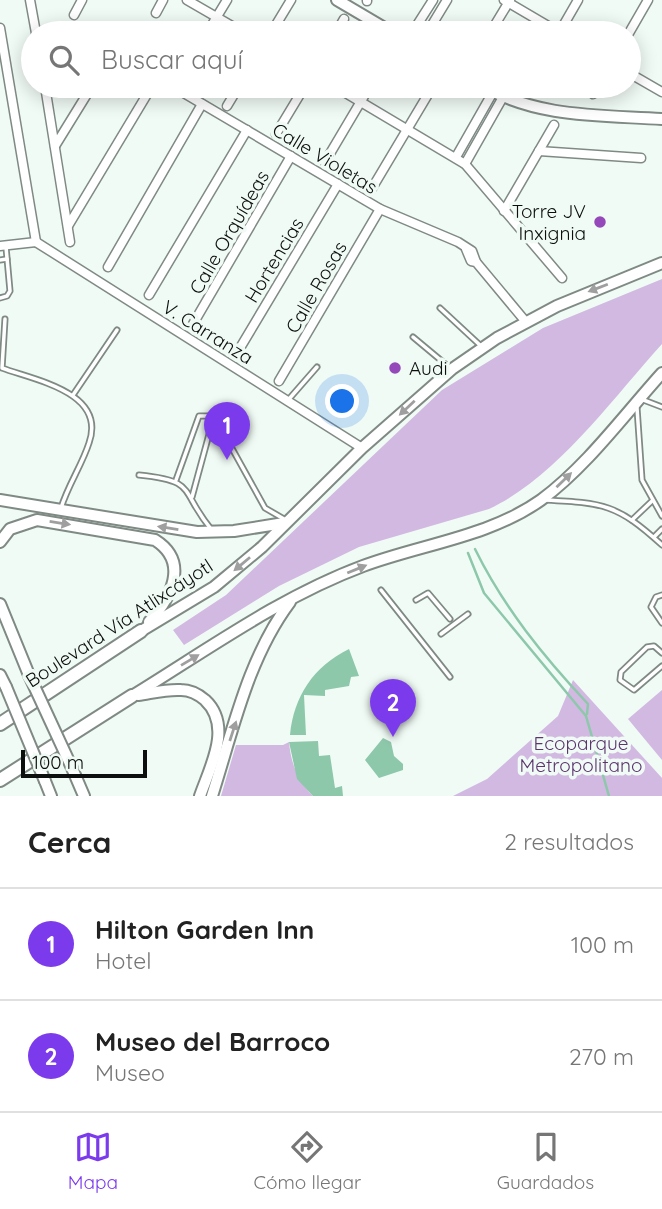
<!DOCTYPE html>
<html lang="es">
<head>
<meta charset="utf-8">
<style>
  body { margin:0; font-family:Quicksand,sans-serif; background:#f6f6f6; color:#222 }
  .scale { position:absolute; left:21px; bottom:18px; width:126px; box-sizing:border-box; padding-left:7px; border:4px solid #0c0f0d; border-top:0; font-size:19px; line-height:24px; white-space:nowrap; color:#0c0f0d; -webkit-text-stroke:5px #f1fbf5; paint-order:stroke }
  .you { position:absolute; left:343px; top:402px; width:24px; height:24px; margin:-18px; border:5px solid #fff; border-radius:50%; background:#1a73e8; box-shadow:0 0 0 10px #1a73e833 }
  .badge { display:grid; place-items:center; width:46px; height:46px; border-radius:50%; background:#7c3aed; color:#fff; font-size:23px; font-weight:700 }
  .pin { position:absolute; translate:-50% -58px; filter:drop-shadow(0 2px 4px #0008) }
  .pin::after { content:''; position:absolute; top:37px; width:24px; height:21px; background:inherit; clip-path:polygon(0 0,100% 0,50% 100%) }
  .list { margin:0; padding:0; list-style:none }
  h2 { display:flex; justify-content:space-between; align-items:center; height:91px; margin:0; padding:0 28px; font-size:30px }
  h2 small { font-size:23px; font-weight:400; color:#767676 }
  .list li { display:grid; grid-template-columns:46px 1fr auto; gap:21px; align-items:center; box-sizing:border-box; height:112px; padding:0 28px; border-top:2px solid #e0e0e0 }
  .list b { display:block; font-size:26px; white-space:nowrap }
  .list p { margin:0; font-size:23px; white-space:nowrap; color:#767676 }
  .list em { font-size:23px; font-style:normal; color:#767676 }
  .icon { flex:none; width:38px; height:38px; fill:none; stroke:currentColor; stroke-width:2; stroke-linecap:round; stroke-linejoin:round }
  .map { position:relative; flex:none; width:662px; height:796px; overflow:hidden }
  .search { position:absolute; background:#fff; box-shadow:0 4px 18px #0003; left:21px; right:21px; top:21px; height:77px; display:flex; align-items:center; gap:18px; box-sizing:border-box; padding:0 24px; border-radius:38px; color:#767676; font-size:26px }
  .sheet { height:315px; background:#fff }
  nav { display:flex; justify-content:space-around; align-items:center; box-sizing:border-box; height:98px; border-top:2px solid #e0e0e0; background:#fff; font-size:19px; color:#767676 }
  nav a { display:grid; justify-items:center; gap:4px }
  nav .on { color:#7c3aed }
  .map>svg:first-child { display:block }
  .green { fill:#d2b9e1 }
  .water { fill:#8dc8ab }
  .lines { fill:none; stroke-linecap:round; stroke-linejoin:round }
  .stream { stroke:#8dc8ab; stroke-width:2.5 }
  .service-casing { stroke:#808a85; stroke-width:7 }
  .minor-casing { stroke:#808a85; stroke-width:11 }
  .secondary-casing { stroke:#808a85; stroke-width:14 }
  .primary-casing { stroke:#808a85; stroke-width:16 }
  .service { stroke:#fff; stroke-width:3.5 }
  .minor { stroke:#fff; stroke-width:8 }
  .secondary { stroke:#fff; stroke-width:10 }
  .primary { stroke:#fff; stroke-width:12 }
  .secondary-bridge-casing { stroke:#808a85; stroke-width:14; stroke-linecap:butt }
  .secondary-bridge { stroke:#fff; stroke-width:10 }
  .oneway { fill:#9e9f9e }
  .poi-dot { fill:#9448b9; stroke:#f1fbf5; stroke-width:2.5 }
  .labels { text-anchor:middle; stroke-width:7; stroke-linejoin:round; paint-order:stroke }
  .street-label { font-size:19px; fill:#0c0f0d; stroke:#f1fbf5 }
  .poi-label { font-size:19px; fill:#0c0f0d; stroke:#f1fbf5; text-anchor:end }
  .park-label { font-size:19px; fill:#5c356f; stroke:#f1fbf5 }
</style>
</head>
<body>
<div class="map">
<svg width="662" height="796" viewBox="0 0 662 796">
  <rect width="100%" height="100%" fill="#f1fbf5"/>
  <g class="green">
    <path d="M662,279V344C612,399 557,477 489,509L359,547L279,586L184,645L173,630L226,595L442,390L543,328Z"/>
    <polygon points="573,680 662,778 662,796 453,796 487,779 558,716"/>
    <polygon points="662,690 662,760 628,719"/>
    <path d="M289,742C291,764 298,781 313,796H221L236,745H283Z"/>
  </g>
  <g class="water">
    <path d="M349,649L359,676L351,677L349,686L325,690V696L304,695L306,735H290C294,696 313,667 349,649Z"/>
    <polygon points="383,738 391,742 394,756 403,764 403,770 379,778 365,760"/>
    <polygon points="318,741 319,756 330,755 335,788 342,786 343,796 313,796 297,779 289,742"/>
  </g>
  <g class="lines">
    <g class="stream">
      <path d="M475,549C504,608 544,657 588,704L587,714"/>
      <polyline points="468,553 484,593 586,716 609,796"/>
    </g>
    <defs>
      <g id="service">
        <polyline points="0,260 7,259"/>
        <polyline points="0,298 7,296 10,291 6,247"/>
        <polyline points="440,308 482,347"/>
        <path d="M5,319L2,368C34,380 107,392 89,443C82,465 68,485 61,508"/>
        <polyline points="413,337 449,367"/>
        <polyline points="73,395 117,330"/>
        <polyline points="289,399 317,367"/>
        <polyline points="641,399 662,407"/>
        <polyline points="637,408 642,480 662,516"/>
        <polyline points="214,416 265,508 284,519"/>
        <path d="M139,475C198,481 179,490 211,529"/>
        <polyline points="176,480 199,416 214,416 192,497"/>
        <path d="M545,500C604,503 617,504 662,545"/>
        <polyline points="632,520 652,501"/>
        <polyline points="654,537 662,529"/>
        <polyline points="381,590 450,677"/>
        <polyline points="662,595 656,597 651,607 662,623"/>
        <polyline points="416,600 428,593 450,619"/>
        <polyline points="441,634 468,614"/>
        <polyline points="662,653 654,646 647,647 621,672 620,680 634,690 662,666"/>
      </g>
      <g id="minor">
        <polyline points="30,0 36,33"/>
        <polyline points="187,0 244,33"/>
        <polyline points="504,0 560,33"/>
        <polyline points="367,1 367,0"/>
        <polyline points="156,13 163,0"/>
        <polyline points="74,15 82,0"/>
        <polyline points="0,28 36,242"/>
        <polyline points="74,28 83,33"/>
        <polyline points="207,33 227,0"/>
        <polyline points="271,33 291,0"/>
        <polyline points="336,33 344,19"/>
        <polyline points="412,33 433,0"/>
        <polyline points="427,33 447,0"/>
        <polyline points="490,33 510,0"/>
        <polyline points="559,33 578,0"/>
        <polyline points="629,33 648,0"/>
        <polyline points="629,73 662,92"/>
        <polyline points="45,86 70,242"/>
        <polyline points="172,86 380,209 458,242 472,251 476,262"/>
        <polyline points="334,86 465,164 562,278"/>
        <polyline points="526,90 528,86"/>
        <polyline points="593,94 598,86"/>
        <polyline points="227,106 239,86"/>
        <polyline points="276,134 305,86"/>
        <polyline points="55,146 92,86"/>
        <polyline points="539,151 641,158"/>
        <polyline points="456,157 493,92"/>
        <polyline points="325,162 370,86"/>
        <polyline points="465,164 503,97"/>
        <polyline points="371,190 433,86"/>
        <polyline points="504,211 554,125"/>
        <polyline points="68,226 152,86"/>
        <polyline points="36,242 362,448"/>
        <polyline points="0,246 36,242"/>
        <polyline points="466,249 471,261 476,262 526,322"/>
        <polyline points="108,267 202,104"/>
        <polyline points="149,295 247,130"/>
        <polyline points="193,324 291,156"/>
        <polyline points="237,353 338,184"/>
        <polyline points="279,381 380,209"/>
      </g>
      <g id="secondary">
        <polyline points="337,0 393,33"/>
        <path d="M483,86C537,118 601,115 662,119"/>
        <polyline points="0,500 197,532 234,531 284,523"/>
        <path d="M0,542L10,529L37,520L155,540C190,562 171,598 149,622"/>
        <polyline points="0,604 29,675"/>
        <polyline points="141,631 214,587 262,547 362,448 452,369 497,338 557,306 662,263"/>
        <polyline points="0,675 6,687"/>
        <path d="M138,695C152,693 167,689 181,690C190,690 198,694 205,700C233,726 210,767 200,796"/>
        <path d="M132,696C207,650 280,597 363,566C422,544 489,537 541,500C587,466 624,415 662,373"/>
        <polyline points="72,768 84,796"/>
        <polyline points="45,781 51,796"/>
        <path d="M212,796C233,730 248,658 290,602"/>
      </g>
      <g id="primary">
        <polyline points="0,724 141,631"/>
        <polyline points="0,780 132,696"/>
      </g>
    </defs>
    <use href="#service" class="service-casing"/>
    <use href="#minor" class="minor-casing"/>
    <use href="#secondary" class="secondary-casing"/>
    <use href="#primary" class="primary-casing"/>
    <use href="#service" class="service"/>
    <use href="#minor" class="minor"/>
    <use href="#secondary" class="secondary"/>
    <use href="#primary" class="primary"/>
    <defs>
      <g id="secondary-bridge">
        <polyline points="29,675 72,768"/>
        <polyline points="6,687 45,781"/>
      </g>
    </defs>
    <use href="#secondary-bridge" class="secondary-bridge-casing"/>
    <use href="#secondary-bridge" class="secondary-bridge"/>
  </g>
  <defs><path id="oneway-solid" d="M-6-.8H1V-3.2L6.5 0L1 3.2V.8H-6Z" transform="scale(1.75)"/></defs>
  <g class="oneway">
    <use href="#oneway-solid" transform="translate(598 288) rotate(159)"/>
    <use href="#oneway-solid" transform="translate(407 408) rotate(137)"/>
    <use href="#oneway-solid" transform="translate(564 480) rotate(-44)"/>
    <use href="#oneway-solid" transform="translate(60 523) rotate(9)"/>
    <use href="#oneway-solid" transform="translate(168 528) rotate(-171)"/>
    <use href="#oneway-solid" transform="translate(242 564) rotate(140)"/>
    <use href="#oneway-solid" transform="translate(357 569) rotate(-22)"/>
    <use href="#oneway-solid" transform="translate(190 660) rotate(-31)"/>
    <use href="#oneway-solid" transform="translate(233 731) rotate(-72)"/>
  </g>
  <g class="poi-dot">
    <circle cx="600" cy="222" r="7"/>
    <circle cx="395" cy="368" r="7"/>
  </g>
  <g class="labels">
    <g class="street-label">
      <text transform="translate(325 158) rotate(31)" y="7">Calle Violetas</text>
      <text transform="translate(229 232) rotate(-60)" y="7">Calle Orquídeas</text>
      <text transform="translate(274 260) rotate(-59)" y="7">Hortencias</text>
      <text transform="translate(316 287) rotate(-60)" y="7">Calle Rosas</text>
      <text transform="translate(208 332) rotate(32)" y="7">V. Carranza</text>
      <text transform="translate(119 623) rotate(-33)" y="7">Boulevard Vía Atlixcáyotl</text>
    </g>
    <g class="poi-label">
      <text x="586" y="218">Torre JV<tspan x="586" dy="22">Inxignia</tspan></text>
      <text x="409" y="375" text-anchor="start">Audi</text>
    </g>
    <g class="park-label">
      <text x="581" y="750">Ecoparque<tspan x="581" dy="22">Metropolitano</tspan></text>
    </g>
  </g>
</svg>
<div class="scale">100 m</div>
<div class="you"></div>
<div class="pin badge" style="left:227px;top:460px">1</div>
<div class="pin badge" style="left:393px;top:737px">2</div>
<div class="search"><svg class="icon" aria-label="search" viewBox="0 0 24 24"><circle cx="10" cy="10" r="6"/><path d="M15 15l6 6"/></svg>Buscar aquí</div>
</div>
<section class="sheet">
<h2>Cerca<small>2 resultados</small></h2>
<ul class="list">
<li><span class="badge">1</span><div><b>Hilton Garden Inn</b><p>Hotel</p></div><em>100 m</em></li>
<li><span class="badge">2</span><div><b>Museo del Barroco</b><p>Museo</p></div><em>270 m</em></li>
</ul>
</section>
<nav>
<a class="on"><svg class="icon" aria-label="map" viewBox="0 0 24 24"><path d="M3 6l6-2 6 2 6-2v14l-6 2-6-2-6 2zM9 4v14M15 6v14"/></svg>Mapa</a>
<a><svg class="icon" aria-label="directions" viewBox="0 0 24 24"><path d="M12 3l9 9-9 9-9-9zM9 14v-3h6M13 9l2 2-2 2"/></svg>Cómo llegar</a>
<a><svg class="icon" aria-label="saved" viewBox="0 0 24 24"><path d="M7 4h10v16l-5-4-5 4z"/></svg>Guardados</a>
</nav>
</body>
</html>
